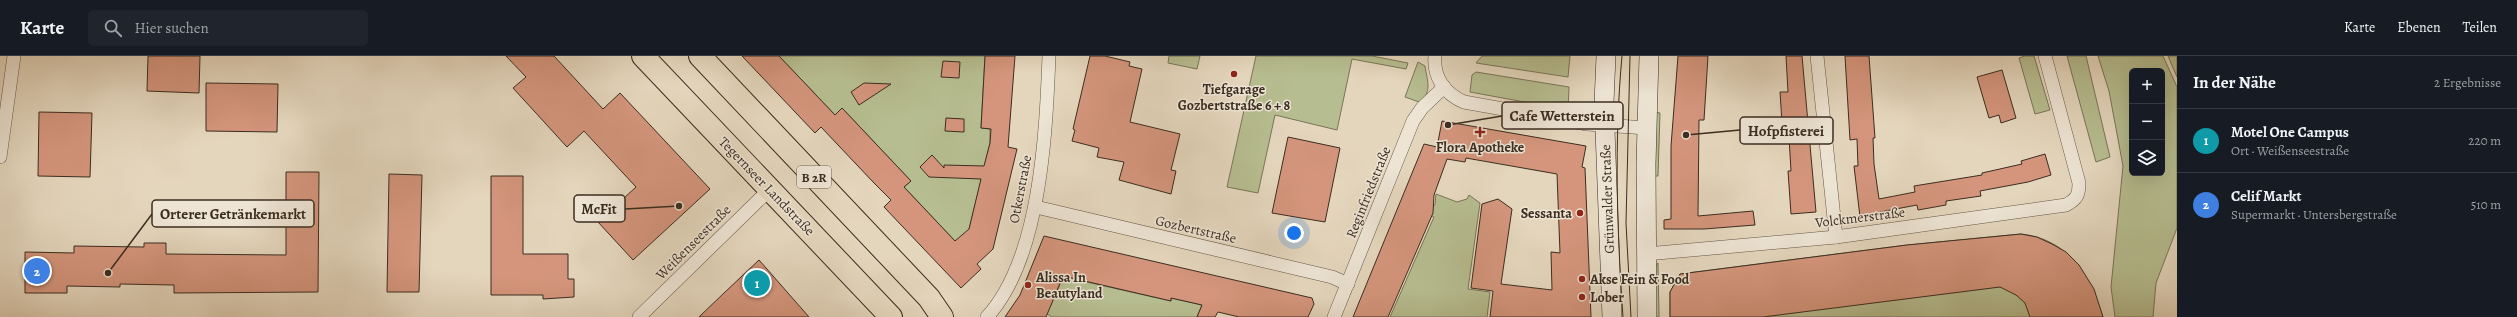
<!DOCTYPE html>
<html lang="de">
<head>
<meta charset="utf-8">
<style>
  body { margin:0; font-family:Alegreya,serif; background:#20242c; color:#f1f3f6 }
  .controls { position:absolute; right:12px; top:12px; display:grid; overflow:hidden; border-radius:6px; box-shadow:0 4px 16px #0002 }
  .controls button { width:36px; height:36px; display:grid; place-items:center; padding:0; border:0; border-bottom:1px solid #363941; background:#171b24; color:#f1f3f6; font:20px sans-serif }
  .you { position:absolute; left:1294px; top:177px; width:14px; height:14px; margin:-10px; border:3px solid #fff; border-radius:50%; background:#1a73e8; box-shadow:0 0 0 6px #1a73e833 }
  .badge { display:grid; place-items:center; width:26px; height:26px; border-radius:50%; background:#c59692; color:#fff; font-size:13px; font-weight:700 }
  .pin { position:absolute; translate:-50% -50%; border:2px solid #fff; box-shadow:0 1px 4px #0006 }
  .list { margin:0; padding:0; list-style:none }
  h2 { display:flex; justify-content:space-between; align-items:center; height:52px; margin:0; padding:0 16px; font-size:17px }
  h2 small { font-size:13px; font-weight:400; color:#9ea1a6 }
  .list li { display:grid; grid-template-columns:26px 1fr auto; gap:12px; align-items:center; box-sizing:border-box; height:64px; padding:0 16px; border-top:1px solid #363941 }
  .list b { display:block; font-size:15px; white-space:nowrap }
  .list p { margin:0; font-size:13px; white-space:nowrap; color:#9ea1a6 }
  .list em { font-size:13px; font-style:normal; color:#9ea1a6 }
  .icon { flex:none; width:22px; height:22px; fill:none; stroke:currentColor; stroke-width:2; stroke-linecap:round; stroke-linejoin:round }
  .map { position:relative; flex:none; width:2177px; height:261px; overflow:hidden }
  header { display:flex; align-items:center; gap:24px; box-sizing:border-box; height:56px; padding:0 20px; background:#171b24; border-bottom:1px solid #363941 }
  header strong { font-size:19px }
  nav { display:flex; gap:22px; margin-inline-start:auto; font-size:14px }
  .search { width:280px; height:36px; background:#20242c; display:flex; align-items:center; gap:10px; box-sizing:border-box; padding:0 14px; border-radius:6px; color:#9ea1a6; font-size:15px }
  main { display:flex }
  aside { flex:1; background:#171b24 }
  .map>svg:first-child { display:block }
  .green { fill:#b6bd90; stroke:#787558; fill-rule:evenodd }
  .building { fill:#d4957c; stroke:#3b2d20 }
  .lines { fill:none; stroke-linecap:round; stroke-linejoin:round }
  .street-casing { stroke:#655747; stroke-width:14 }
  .secondary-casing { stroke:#3b2d20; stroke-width:20 }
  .highway-casing { stroke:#3b2d20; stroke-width:24 }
  .street { stroke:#ede4d4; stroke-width:13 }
  .secondary { stroke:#ede4d4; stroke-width:19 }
  .highway { stroke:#e4d6bd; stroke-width:22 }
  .tram { stroke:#3b2d20; stroke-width:1 }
  .poi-dot { fill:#8f2418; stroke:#ede4d4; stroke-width:1.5 }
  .labels { text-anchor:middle; stroke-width:3; stroke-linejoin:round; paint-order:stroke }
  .shield { fill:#ede4d4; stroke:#706456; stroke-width:1 }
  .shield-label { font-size:13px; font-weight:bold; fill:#3b2d20 }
  .poi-label { font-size:14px; font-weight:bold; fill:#3b2d20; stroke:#ede4d4; text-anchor:start }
  .street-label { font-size:14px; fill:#3b2d20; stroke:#ede4d4 }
  .leader { fill:none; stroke:#3b2d20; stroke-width:1.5 }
  .callout-dot { fill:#3b2d20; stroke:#ede4d4; stroke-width:1.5 }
  .callout { fill:#ede4d4; stroke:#3b2d20; stroke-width:1.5 }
  .callout-label { font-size:15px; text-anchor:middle; font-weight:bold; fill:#3b2d20 }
</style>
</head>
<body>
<header>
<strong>Karte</strong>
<div class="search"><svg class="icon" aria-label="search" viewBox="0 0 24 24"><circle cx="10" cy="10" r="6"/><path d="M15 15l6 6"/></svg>Hier suchen</div>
<nav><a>Karte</a><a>Ebenen</a><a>Teilen</a></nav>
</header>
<main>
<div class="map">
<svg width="2177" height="261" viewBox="0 0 2177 261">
  <rect width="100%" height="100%" fill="#e4d6bd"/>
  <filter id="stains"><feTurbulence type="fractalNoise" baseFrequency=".005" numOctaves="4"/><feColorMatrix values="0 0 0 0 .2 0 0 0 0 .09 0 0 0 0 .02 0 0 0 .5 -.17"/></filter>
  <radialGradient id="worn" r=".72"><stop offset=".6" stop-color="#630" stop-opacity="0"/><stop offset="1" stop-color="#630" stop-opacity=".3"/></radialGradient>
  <g class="green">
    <polygon points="779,0 985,0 981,72 990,73 990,87 968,178 955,185 904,131 911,125 842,52 835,59"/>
    <polygon points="1169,0 1200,0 1197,13 1168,7"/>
    <polygon points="1256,0 1372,0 1408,7 1406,13 1352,3 1337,74 1275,59 1258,137 1227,131"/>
    <polygon points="1482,0 1570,0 1568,21 1476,7"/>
    <polygon points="2025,0 2034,0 2050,54 2035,58 2019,2"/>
    <polygon points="2067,0 2086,0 2110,101 2096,106"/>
    <path d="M2098,0H2163L2177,31V172L2156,227L2153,261H2115L2111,231L2123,110L2109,35ZM2132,15H2162V117H2132Z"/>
    <polygon points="2168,0 2177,0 2177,21"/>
    <path d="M1418,6L1425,10C1427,24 1433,37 1419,46L1405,41Z"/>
    <polygon points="1476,16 1569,31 1568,54 1470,36 1472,19"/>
    <polygon points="1654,56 1660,57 1658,120 1653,120"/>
    <polygon points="1436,138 1457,146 1467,143 1469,139 1480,147 1468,233 1490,236 1487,261 1390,261 1434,161 1428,158 1432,150 1435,149"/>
    <path d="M2021,178C2069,183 2090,220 2103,261H1670V236L1680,218L1907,189Z"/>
    <polygon points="1658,207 1659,261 1653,261 1654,213"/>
    <polygon points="1065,217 1082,225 1171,245 1171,242 1202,249 1197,261 1052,261 1047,258"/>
  </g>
  <g class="building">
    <polygon points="148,0 200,0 199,37 147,35"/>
    <polygon points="506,0 554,0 603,53 620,37 710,133 633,204 598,166 636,131 584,75 567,91 513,32 526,21"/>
    <polygon points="742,0 779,0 835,59 842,52 911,125 904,131 955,185 969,173 981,123 929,121 920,111 932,99 944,112 944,109 984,110 990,87 991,73 981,72 985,0 1015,0 1008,91 1017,93 993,193 977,208 981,213 961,232 884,151 891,144 874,127 821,71 815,77"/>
    <polygon points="1090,0 1105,0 1130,6 1129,10 1142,13 1130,66 1180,78 1171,114 1176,115 1171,138 1119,124 1124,106 1097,101 1099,92 1072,85 1075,74 1073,73"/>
    <polygon points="1678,0 1708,0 1704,64 1699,64 1698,160 1753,155 1755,169 1704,173 1664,173 1664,164 1671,163 1671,90"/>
    <polygon points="1786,0 1802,0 1816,156 1791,158 1788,115 1791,115 1789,81 1783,82 1780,36 1788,36"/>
    <polygon points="1845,0 1869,0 1875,82 1873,82 1874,108 1879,143 1915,136 1914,130 1982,119 1982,117 2022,108 2021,105 2045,98 2051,119 2028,126 1980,135 1981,140 1946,145 1946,149 1918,154 1917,149 1880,156 1880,159 1860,161 1854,110 1858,110 1857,83 1850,84"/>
    <polygon points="943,5 960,6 959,22 941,21"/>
    <polygon points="2002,14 2016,62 2001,67 1999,59 1989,62 1977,21"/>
    <polygon points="206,27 278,28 277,76 206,75"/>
    <polygon points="864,27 891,28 859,49 851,36"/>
    <polygon points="39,56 92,57 90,121 38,120"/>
    <polygon points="946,62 964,63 964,76 945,75"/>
    <polygon points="1442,65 1586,90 1582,111 1585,112 1591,261 1490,261 1493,235 1471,232 1482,148 1498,143 1512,153 1501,228 1552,234 1551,196 1560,197 1557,118 1466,102 1465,106 1447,103 1434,139 1433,157 1388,261 1353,261 1424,88 1437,91"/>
    <polygon points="1288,81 1340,92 1325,166 1272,157"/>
    <polygon points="286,116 319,116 318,236 174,237 174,229 120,228 120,231 67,230 67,237 25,237 25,196 74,197 74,190 144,191 144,187 166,187 166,198 286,199"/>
    <polygon points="389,118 422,119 419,236 387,236"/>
    <polygon points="491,120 523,120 523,198 568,198 568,223 574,223 574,241 543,243 543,239 491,239"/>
    <polygon points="2021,178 2037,181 2052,188 2066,196 2079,209 2094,233 2103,261 2030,261 2025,247 2016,239 2000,231 1763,261 1670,261 1670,236 1680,218 1907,189"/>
    <polygon points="1044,180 1312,242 1314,248 1308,261 1239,261 1218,256 1215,261 1197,261 1202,249 1171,242 1171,245 1063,220 1046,261 1005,261 1020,239"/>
    <polygon points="759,204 809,261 699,261 724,237"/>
  </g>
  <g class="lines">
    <defs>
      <g id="street">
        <path d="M1435,0C1433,21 1445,38 1464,46L1587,68L1647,72"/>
        <polyline points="1817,0 1836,181"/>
        <polyline points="0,101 14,0"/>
        <polyline points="1036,151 1332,221 1348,228"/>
        <path d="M1646,198L1836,181L2066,149C2077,143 2079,139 2079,127L2045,0"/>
        <polyline points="639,261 770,133"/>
        <path d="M987,261C1041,202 1046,76 1049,0"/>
        <polyline points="1334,261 1413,65 1422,52 1444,31"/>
      </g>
      <g id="secondary">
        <polyline points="1606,0 1604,47 1612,261"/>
        <polyline points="1647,261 1646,108 1649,0"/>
      </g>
      <g id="highway">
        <polyline points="643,0 891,261"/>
        <polyline points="700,0 929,242 942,261"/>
      </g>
    </defs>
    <use href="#street" class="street-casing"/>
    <use href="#secondary" class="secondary-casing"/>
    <use href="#highway" class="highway-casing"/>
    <use href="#street" class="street"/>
    <use href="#secondary" class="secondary"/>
    <use href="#highway" class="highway"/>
    <g class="tram">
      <path d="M1622,0C1614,86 1617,175 1623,261"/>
      <polyline points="1630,0 1626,167 1631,261"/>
    </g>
  </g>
  <g class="poi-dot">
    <circle cx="1234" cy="18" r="4"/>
    <path d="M1478 70h4v4h4v4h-4v4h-4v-4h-4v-4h4z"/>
    <circle cx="1580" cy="157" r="4"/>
    <circle cx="1582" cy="223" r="4"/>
    <circle cx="1028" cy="229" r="4"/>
    <circle cx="1582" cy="241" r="4"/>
  </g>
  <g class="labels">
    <rect class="shield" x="797" y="110" width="34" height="22" rx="3"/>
    <g class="shield-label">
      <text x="814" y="126">B 2R</text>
    </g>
    <g class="poi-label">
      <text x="1234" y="38" text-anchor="middle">Tiefgarage<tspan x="1234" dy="16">Gozbertstraße 6 + 8</tspan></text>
      <text x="1480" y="96" text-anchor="middle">Flora Apotheke</text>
      <text x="1572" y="162" text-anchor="end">Sessanta</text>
      <text x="1036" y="226">Alissa In<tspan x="1036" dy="16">Beautyland</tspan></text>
      <text x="1590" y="228">Akse Fein &amp; Food</text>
      <text x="1590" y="246">Lober</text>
    </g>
    <g class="street-label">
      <text transform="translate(767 130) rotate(46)" y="5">Tegernseer Landstraße</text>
      <text transform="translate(1020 133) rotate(-79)" y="5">Otkerstraße</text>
      <text transform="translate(1368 136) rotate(-68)" y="5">Reginfriedstraße</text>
      <text transform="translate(1607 143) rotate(-92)" y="5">Grünwalder Straße</text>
      <text transform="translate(1860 161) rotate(-7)" y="5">Volckmerstraße</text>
      <text transform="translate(1196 173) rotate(13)" y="5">Gozbertstraße</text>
      <text transform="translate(693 186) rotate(-45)" y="5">Weißenseestraße</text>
    </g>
  </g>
  <path class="leader" d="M1448 69L1502 60M1686 79L1740 74M679 150L625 153M108 217L152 158"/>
  <g class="callout-dot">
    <circle cx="1448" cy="69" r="4"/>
    <circle cx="1686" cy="79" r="4"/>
    <circle cx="679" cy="150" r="4"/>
    <circle cx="108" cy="217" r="4"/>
  </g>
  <g class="callout">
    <rect x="1502" y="46" width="121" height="27" rx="4"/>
    <rect x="1740" y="61" width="93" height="27" rx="4"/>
    <rect x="574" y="139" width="51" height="27" rx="4"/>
    <rect x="152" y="144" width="162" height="27" rx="4"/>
  </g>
  <g class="callout-label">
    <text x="1562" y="65">Cafe Wetterstein</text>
    <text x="1786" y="80">Hofpfisterei</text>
    <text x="599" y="158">McFit</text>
    <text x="233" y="163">Orterer Getränkemarkt</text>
  </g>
  <rect width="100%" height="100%" filter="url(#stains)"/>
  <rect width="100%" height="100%" fill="url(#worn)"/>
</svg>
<div class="controls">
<button>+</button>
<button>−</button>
<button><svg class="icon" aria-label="layers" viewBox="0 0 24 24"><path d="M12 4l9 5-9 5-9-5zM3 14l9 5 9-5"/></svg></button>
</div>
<div class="you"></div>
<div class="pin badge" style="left:757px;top:227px;background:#0f9aa8">1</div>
<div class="pin badge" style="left:37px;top:215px;background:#3f7fe0">2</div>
</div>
<aside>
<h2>In der Nähe<small>2 Ergebnisse</small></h2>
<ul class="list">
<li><span class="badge" style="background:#0f9aa8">1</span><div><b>Motel One Campus</b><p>Ort · Weißenseestraße</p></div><em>220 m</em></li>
<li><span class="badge" style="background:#3f7fe0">2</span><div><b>Celif Markt</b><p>Supermarkt · Untersbergstraße</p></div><em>510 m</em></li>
</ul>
</aside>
</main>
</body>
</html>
